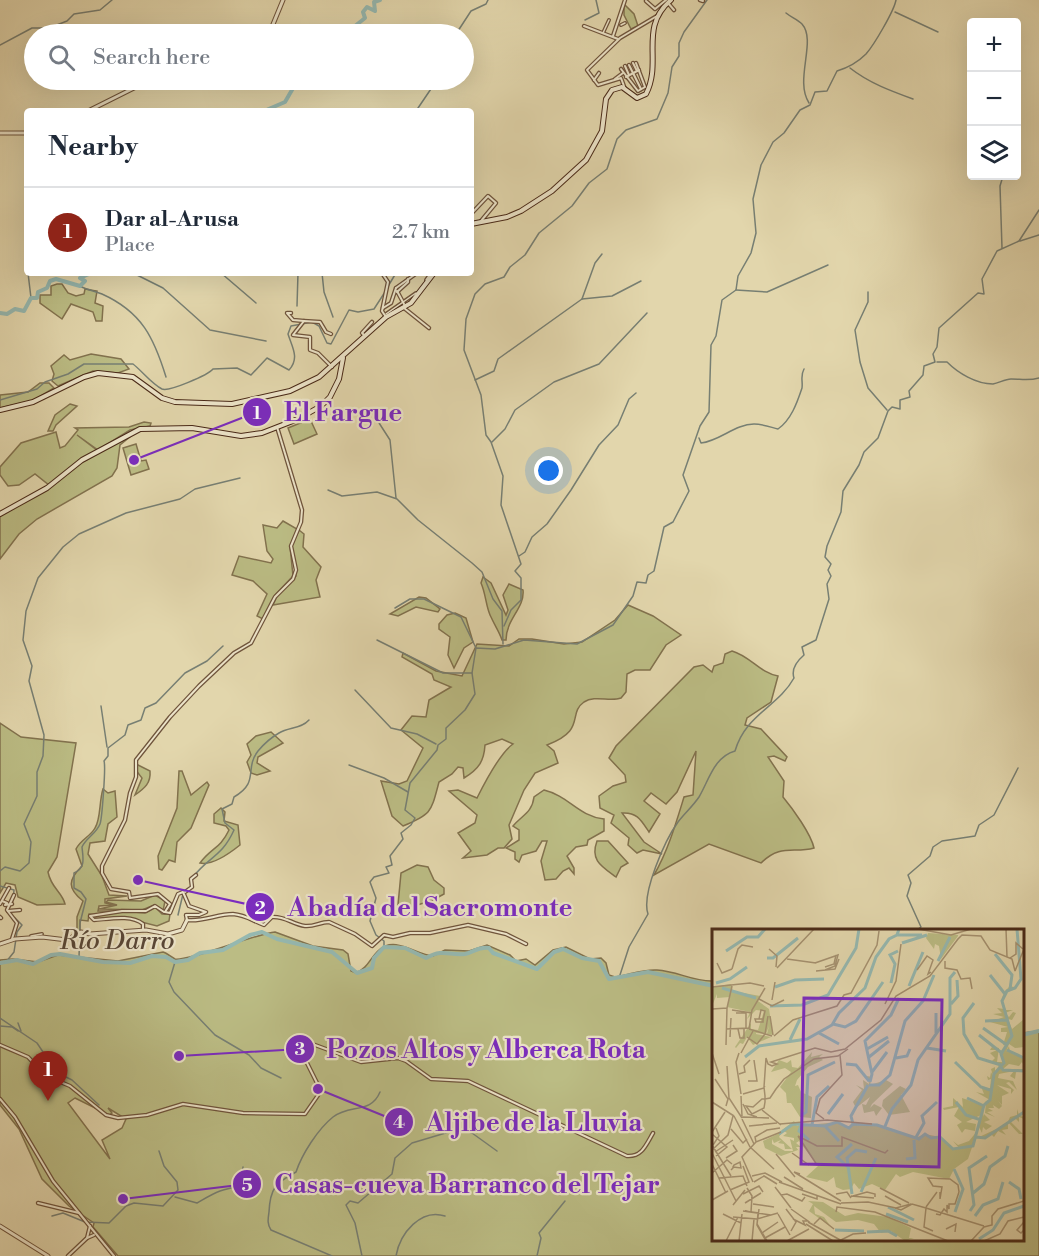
<!DOCTYPE html>
<html lang="en">
<head>
<meta charset="utf-8">
<style>
  body { margin:0; font-family:"Libre Bodoni",serif; background:#f6f6f7; color:#1f2937 }
  .controls { position:absolute; right:18px; top:18px; display:grid; overflow:hidden; border-radius:6px; box-shadow:0 6px 24px #0002 }
  .controls button { width:54px; height:54px; display:grid; place-items:center; padding:0; border:0; border-bottom:2px solid #e0e1e3; background:#fff; color:#1f2937; font:30px sans-serif }
  .you { position:absolute; left:549px; top:471px; width:21px; height:21px; margin:-15px; border:4px solid #fff; border-radius:50%; background:#1a73e8; box-shadow:0 0 0 9px #1a73e833 }
  .badge { display:grid; place-items:center; width:39px; height:39px; border-radius:50%; background:#8f2418; color:#fff; font-size:20px; font-weight:700 }
  .pin { position:absolute; translate:-50% -50px; filter:drop-shadow(0 2px 3px #0008) }
  .pin::after { content:''; position:absolute; top:32px; width:21px; height:18px; background:inherit; clip-path:polygon(0 0,100% 0,50% 100%) }
  .list { margin:0; padding:0; list-style:none }
  h2 { display:flex; justify-content:space-between; align-items:center; height:78px; margin:0; padding:0 24px; font-size:26px }
  h2 small { font-size:20px; font-weight:400; color:#747a83 }
  .list li { display:grid; grid-template-columns:39px 1fr auto; gap:18px; align-items:center; box-sizing:border-box; height:90px; padding:0 24px; border-top:2px solid #e0e1e3 }
  .list b { display:block; font-size:22px; white-space:nowrap }
  .list p { margin:0; font-size:20px; white-space:nowrap; color:#747a83 }
  .list em { font-size:20px; font-style:normal; color:#747a83 }
  .icon { flex:none; width:33px; height:33px; fill:none; stroke:currentColor; stroke-width:2; stroke-linecap:round; stroke-linejoin:round }
  .map { position:relative; flex:none; width:1039px; height:1256px; overflow:hidden }
  .search { position:absolute; background:#fff; box-shadow:0 6px 24px #0002; left:24px; top:24px; width:450px; height:66px; display:flex; align-items:center; gap:15px; box-sizing:border-box; padding:0 21px; border-radius:33px; color:#747a83; font-size:22px }
  .panel { position:absolute; background:#fff; box-shadow:0 6px 24px #0002; left:24px; top:108px; width:450px; height:168px; border-radius:6px }
  .map>svg:first-child { display:block }
  .green { fill:#bbbc84; stroke:#82724e; stroke-width:1.5; fill-rule:evenodd }
  .lines { fill:none; stroke-linecap:round; stroke-linejoin:round }
  .stream { stroke:#777f73; stroke-width:1.5 }
  .river { stroke:#95b8b0; stroke-width:4 }
  .pedestrian-casing { stroke:#6f543c; stroke-width:4 }
  .minor-casing { stroke:#6f543c; stroke-width:4.5 }
  .tertiary-casing { stroke:#6f543c; stroke-width:5 }
  .secondary-casing { stroke:#492917; stroke-width:6 }
  .pedestrian { stroke:#ece4c9; stroke-width:1.5 }
  .minor { stroke:#ece4c9; stroke-width:2 }
  .tertiary { stroke:#ece4c9; stroke-width:3 }
  .secondary { stroke:#ece4c9; stroke-width:4 }
  .labels { text-anchor:middle; stroke-width:4.5; stroke-linejoin:round; paint-order:stroke }
  .water-label { font-size:26px; font-style:italic; fill:#584636; stroke:#ece4c9 }
  .inset-river { fill:none; stroke:#95b8b0; stroke-width:3 }
  .inset-road { fill:none; stroke:#a59170; stroke-width:1.5 }
  .view { fill:#7b2cbf; fill-opacity:0.15; stroke:#7b2cbf; stroke-width:3 }
  .inset-edge { fill:none; stroke:#492917; stroke-width:3 }
  .leader { fill:none; stroke:#7b2cbf; stroke-width:2 }
  .callout-dot { fill:#7b2cbf; stroke:#ece4c9; stroke-width:2 }
  .mark-label { font-size:18px; text-anchor:middle; font-weight:bold; fill:#fff }
  .callout-label { font-size:26px; text-anchor:middle; font-weight:bold; fill:#7b2cbf; stroke:#ece4c9; stroke-width:4.5; stroke-linejoin:round; paint-order:stroke }
</style>
</head>
<body>
<div class="map">
<svg width="1039" height="1256" viewBox="0 0 1039 1256">
  <rect width="100%" height="100%" fill="#e2d6ac"/>
  <filter id="stains"><feTurbulence type="fractalNoise" baseFrequency=".00333" numOctaves="4"/><feColorMatrix values="0 0 0 0 .2 0 0 0 0 .09 0 0 0 0 .02 0 0 0 .5 -.17"/></filter>
  <radialGradient id="worn" r=".72"><stop offset=".6" stop-color="#630" stop-opacity="0"/><stop offset="1" stop-color="#630" stop-opacity=".3"/></radialGradient>
  <g class="green">
    <polygon points="624,4 634,14 638,26 631,29 624,15"/>
    <polygon points="57,284 62,284 68,293 76,296 84,294 85,289 97,291 95,303 103,306 102,321 96,321 93,312 71,304 62,319 40,303 40,295 51,295 51,286"/>
    <polygon points="91,354 121,359 129,369 118,373 93,371 58,386 52,381 54,374 51,366 64,355 70,360"/>
    <polygon points="40,383 49,383 54,388 34,400 0,408 0,395 28,392"/>
    <polygon points="70,404 77,406 56,425 53,431 48,431 55,415"/>
    <polygon points="310,419 317,434 294,444 288,428"/>
    <polygon points="144,422 151,423 150,426 130,430 98,450 77,435 98,451 49,485 35,474 19,485 8,486 0,475 0,467 21,443 56,432 60,448 65,446 78,430 75,428 129,427"/>
    <polygon points="136,432 120,445 117,468 112,476 37,519 19,534 0,559 0,515 43,491 81,463"/>
    <polygon points="136,444 141,461 146,460 149,469 131,475 123,448"/>
    <polygon points="283,521 297,529 290,546 293,576 275,595 263,619 257,616 267,594 253,581 232,575 239,556 271,563 273,559 267,551 263,525 277,528"/>
    <polygon points="299,530 304,534 303,547 321,567 316,580 320,597 273,605 277,596 296,576 292,546"/>
    <path d="M483,577L491,583L506,615L508,610L503,595L509,584L523,590C525,608 506,619 506,640H502C499,631 495,626 491,617C486,608 486,594 481,583Z"/>
    <polygon points="419,597 426,598 440,609 438,612 416,607 398,616 390,614"/>
    <path d="M628,605L653,616L681,635L666,645L650,670H635L627,674L626,692L621,698C610,702 595,695 584,702C567,714 587,730 547,745L554,751L558,763L535,773L524,790L509,825L512,839L504,848H498L487,855L463,858L471,851L458,833L475,823L477,815L449,791L458,790L477,798C484,784 500,753 513,744L502,739L485,745C484,761 479,769 464,778L463,768L458,767L452,774L439,782C431,812 432,814 403,826L392,816L381,781L399,784L407,781L423,748L401,730L412,716L426,717L429,700L451,687L434,680L432,674L402,657L403,653L436,671L462,676L477,644L509,646L519,639H532L564,644L582,642L615,620Z"/>
    <polygon points="455,613 466,618 473,642 464,648 454,668 448,655 450,637 439,629 439,624 447,615"/>
    <path d="M732,651C750,656 760,673 778,676L771,702L747,718L745,725L761,729L787,757L785,761L774,756L768,757L784,781L783,797C793,809 811,834 814,848C794,854 781,843 761,863L709,844L654,875C668,851 676,823 684,797L693,795L696,751L677,792L666,804L651,793L644,801L660,814L649,832C641,820 637,812 622,813L644,842L662,854L643,850L637,853L628,845L629,838L611,823L614,815L600,808L599,796L613,786L626,782L625,775L609,758L616,746L694,667L703,665L712,672L714,666L723,663L725,654Z"/>
    <path d="M0,723L21,737L76,743L57,857L48,872C51,888 62,892 65,904L37,905L18,897L15,885L6,883L0,893Z"/>
    <polygon points="271,732 283,743 258,757 257,763 270,771 257,775 251,773 247,762 251,755 247,744 256,736"/>
    <path d="M136,764L150,771C151,783 145,788 135,795L142,778L135,769Z"/>
    <polygon points="179,771 182,771 191,795 207,782 209,785 191,828 177,842 175,862 169,860 162,870 159,869 158,856 177,808"/>
    <path d="M103,789L108,793L115,791L117,817L108,824L105,841L90,843L88,854L102,876L109,895L127,896L105,899V903L114,905L99,906L98,911H115L98,915L89,914L88,921L80,920V931L77,932V917L83,901C67,888 68,880 82,866L76,849C81,839 90,837 95,828C101,819 99,801 103,789Z"/>
    <path d="M544,790C569,796 578,816 604,819V831L588,840L587,845L576,847L567,856L574,868V874L569,868L563,871L556,879L545,880L541,861L547,841H542L536,851L522,855L519,862L515,859V852L506,848L519,840V830L513,826C522,815 532,813 534,797Z"/>
    <path d="M221,808L225,812L224,821L238,825L240,845C230,853 213,866 200,863C211,848 220,849 229,830L226,826L214,823V814Z"/>
    <path d="M597,841H608L628,863L621,867L616,877C601,866 590,860 597,841Z"/>
    <polygon points="417,865 428,867 434,880 444,888 444,894 433,900 402,910 398,905 401,873"/>
    <polygon points="155,895 165,901 163,911 154,905 142,910 99,909 117,905 106,902 108,900 141,901"/>
    <polygon points="155,907 162,914 170,914 169,921 157,926 122,917 95,919 91,917 122,911 145,913"/>
    <path d="M275,932L313,946L343,950L348,954L351,971L356,973C368,968 370,958 379,950C395,935 416,955 433,956L445,950L469,951L487,945L510,955L516,961L526,959L535,965L553,950L566,947L590,959L601,958L606,963L609,975L615,977C630,975 642,969 657,970C677,971 694,982 713,981L714,1240H1022L1023,1033L1039,1031V1256H118L93,1227L94,1223L69,1206L42,1179L19,1129L0,1105V960L13,959L38,962L58,955L118,961L163,952C167,953 171,957 175,959C187,962 255,934 275,932ZM75,1098L109,1115L112,1113L108,1108L126,1119L122,1128L102,1140L110,1159L68,1103Z"/>
  </g>
  <g class="lines">
    <g class="stream">
      <polyline points="895,12 938,32"/>
      <path d="M786,13C791,17 798,20 802,24C817,41 794,80 809,103"/>
      <polyline points="585,20 599,13 596,0"/>
      <polyline points="456,34 471,11 486,4 488,0"/>
      <polyline points="0,45 32,28 49,28 67,21 74,14 100,10 112,0"/>
      <path d="M850,68C869,83 891,91 913,99"/>
      <polyline points="416,111 437,80"/>
      <polyline points="1020,241 1039,235"/>
      <polyline points="1002,248 1000,186 1003,176"/>
      <polyline points="28,273 31,298"/>
      <polyline points="133,273 163,288 210,330 266,341"/>
      <polyline points="221,273 256,303"/>
      <polyline points="322,273 324,292 333,317"/>
      <path d="M80,286C87,290 95,291 102,294C142,312 154,338 166,377"/>
      <polyline points="387,288 396,273"/>
      <polyline points="736,290 767,292 828,265"/>
      <polyline points="868,292 868,302 855,330 860,362 868,388 887,410"/>
      <polyline points="582,299 595,263 602,254"/>
      <polyline points="297,306 298,273"/>
      <path d="M937,362H947C958,373 976,384 993,384C999,383 1005,379 1011,379C1021,379 1029,381 1039,378"/>
      <polyline points="475,380 494,371 498,359 582,299 612,296 641,281"/>
      <path d="M0,400L37,389L45,382L68,374L84,364H133C142,371 152,384 162,389C169,392 208,375 213,369L237,368L251,375L267,358L289,370C300,358 292,347 288,334L291,326L312,322L319,326L327,343L331,344L349,310L358,312L374,309L385,292"/>
      <polyline points="372,412 390,440 396,498"/>
      <path d="M699,438L701,443C720,441 735,424 754,424C762,424 770,427 778,429C791,420 797,403 802,388C803,381 800,376 804,369"/>
      <polyline points="492,442 505,429 515,410 554,382 599,364 647,313"/>
      <polyline points="328,490 342,496 377,492 397,499 418,520 472,563 482,572 493,599 502,611 503,644"/>
      <polyline points="519,556 525,552 532,537 547,524 571,490 599,445 618,425 629,399 636,393"/>
      <polyline points="395,608 410,599 424,599 461,617 476,648"/>
      <polyline points="504,626 511,610 521,600 521,578 515,571 521,564 501,505 503,476 491,442 486,435 481,395 464,350 466,319 475,294 485,284 504,277 510,267 525,255 539,233 572,206 589,183 607,169 617,139 626,130 657,119 668,93 672,67 679,56 679,43 684,32 707,0"/>
      <polyline points="377,640 443,673 472,673"/>
      <polyline points="355,690 391,728 417,734 436,744"/>
      <polyline points="101,706 107,747"/>
      <polyline points="349,765 384,778 408,792"/>
      <polyline points="0,871 5,867 20,871 29,863 31,842 24,824 37,796 37,772 43,756 44,735 29,681 32,666 23,640 26,611 38,578 63,547 79,534 126,513 180,499 195,489 240,478"/>
      <path d="M193,877C208,857 222,857 234,830L225,823L222,809L232,804L234,797C260,782 244,769 258,751C263,745 272,737 279,733C289,727 301,729 309,720"/>
      <polyline points="0,886 14,890 13,901"/>
      <polyline points="178,915 183,894"/>
      <polyline points="917,930 921,927 907,896 911,883 908,875 930,856 933,847 942,841 975,836 979,825 994,815 1018,768"/>
      <path d="M384,947V941L376,935L370,921L376,898L370,882L374,877L389,873L386,867L392,865L390,856L403,839L401,833L411,825L415,818L405,810L410,783L437,750L438,745L446,739V728L465,710L475,694L472,673L476,648L495,649L524,640L577,644L613,625L633,596L637,582L646,583L648,575L654,571L664,527L673,522L689,491L683,475L700,426L709,412L711,345L716,336L722,300L736,290L738,276L751,253L756,233L753,199L761,165L773,142L784,133L800,110L810,105L815,92L827,91L837,71C847,68 858,62 866,54C874,45 894,11 896,0"/>
      <path d="M79,958L80,923L86,899L81,892L74,888V873C86,868 83,858 82,847C86,838 96,834 100,824C102,819 106,766 104,761L108,756V748L125,735L128,725L141,720L145,708L156,703L185,673L207,661L223,646"/>
      <polyline points="6,962 14,952 17,932 22,925 15,918"/>
      <polyline points="175,962 169,982 174,992 215,1035 249,1055 261,1068 281,1078"/>
      <path d="M619,978L629,947L648,914C641,894 665,840 678,822C684,814 693,806 699,797C709,780 714,757 735,751C746,714 778,707 794,678C791,669 797,661 804,655L802,647L816,640L829,599L827,584L831,576L828,570L831,564L825,557L827,546L841,512L843,491L859,465L864,452L878,438L888,411L892,407L900,409V400L910,397L909,391L923,375L924,366L935,362L933,354L937,347L939,328L978,293L984,294L982,279L997,251L1019,241L1039,210"/>
      <polyline points="0,1018 37,1043 43,1052 44,1061 52,1070 72,1080 99,1105"/>
      <polyline points="18,1023 21,1031"/>
      <polyline points="0,1026 12,1027 18,1031"/>
      <path d="M175,1197L197,1203C204,1199 212,1194 220,1191C239,1185 240,1190 243,1167"/>
      <polyline points="52,1216 63,1213 85,1222 109,1223 126,1206 134,1203 163,1206 178,1190 177,1182 164,1166 159,1151"/>
      <path d="M332,1256L271,1230C267,1224 268,1219 269,1212C270,1189 275,1183 296,1172C302,1154 318,1129 333,1117C350,1104 371,1114 380,1092"/>
      <polyline points="362,1256 355,1223 346,1205 350,1201 358,1203 392,1174 395,1158 412,1143 459,1129 472,1133 497,1151"/>
      <path d="M396,1256C400,1233 421,1208 445,1216"/>
      <polyline points="537,1256 541,1238 539,1233 565,1201"/>
    </g>
    <g class="river">
      <polyline points="350,34 350,30 365,18 363,12 367,7 375,11 374,2 380,0"/>
      <polyline points="264,111 285,102 296,83 310,80"/>
      <polyline points="0,313 7,314 15,309 24,311 31,298 37,298 38,292 47,288 50,281 56,279 80,286 85,281 80,278 91,273"/>
      <path d="M0,963L17,960L33,964L51,955L60,954L103,962L130,963L152,956L166,957L175,962L188,960L200,953L223,950L250,935L262,932L277,939L332,952L357,973L372,968L374,958L384,947L405,948L426,958C444,948 449,956 465,954C474,952 479,946 489,948L493,953L537,969L554,952L563,949L582,958L599,961L609,979L648,972L714,986"/>
      <polyline points="1022,1035 1039,1031"/>
    </g>
    <defs>
      <g id="pedestrian">
        <polyline points="621,25 625,23"/>
        <polyline points="603,33 609,20"/>
        <polyline points="426,280 431,273"/>
        <polyline points="386,314 416,293"/>
        <polyline points="31,936 42,934"/>
      </g>
      <g id="minor">
        <polyline points="700,0 703,1"/>
        <polyline points="646,1 655,9 666,0"/>
        <polyline points="668,3 674,10"/>
        <polyline points="584,26 618,39"/>
        <polyline points="613,36 625,0"/>
        <polyline points="633,63 637,71"/>
        <polyline points="629,65 641,89"/>
        <polyline points="625,66 629,75"/>
        <polyline points="621,69 638,91 645,87 636,63"/>
        <polyline points="626,77 639,70"/>
        <polyline points="615,79 623,73"/>
        <polyline points="594,80 599,73"/>
        <polyline points="625,89 621,78 598,85 587,70 620,38 657,16"/>
        <polyline points="471,214 488,196 496,203 481,221"/>
        <polyline points="382,273 388,282 382,311 386,317"/>
        <polyline points="396,288 417,273"/>
        <polyline points="397,291 404,304"/>
        <polyline points="397,292 408,282 408,279"/>
        <polyline points="383,308 391,303 396,288"/>
        <polyline points="404,308 429,328"/>
        <polyline points="291,313 287,313 293,320 304,321"/>
        <polyline points="331,334 326,332 320,322 304,321 293,335 310,337 310,350 318,353 332,367"/>
        <polyline points="364,335 362,333 372,322"/>
        <polyline points="185,892 192,887 191,879 196,875"/>
        <polyline points="2,901 7,903 5,905 12,904"/>
        <polyline points="0,904 9,888"/>
        <polyline points="8,911 20,910"/>
        <polyline points="165,912 170,904 158,894 130,898 129,892 111,889 102,873 102,866 125,820 130,793 136,777 136,760 170,717 199,686 234,653 251,643 275,597 293,579 296,570 291,546 301,522 302,510 277,427"/>
        <path d="M165,912L170,913L178,894L183,892L189,906L206,912L199,915H186L187,920C203,922 217,914 233,914C246,915 253,921 264,925L272,917C285,916 292,924 305,926C314,927 320,922 329,922L355,934L372,946L384,935L393,937L410,933H430L468,925L506,934L526,944"/>
        <polyline points="0,917 1,918"/>
        <path d="M143,930V924C131,914 109,919 94,920L90,916L122,911H146L155,906L164,912"/>
        <polyline points="12,939 17,923 7,910 14,895"/>
        <path d="M0,1045L28,1057L46,1076L70,1086L106,1115L118,1118L147,1115L183,1104L243,1113L305,1114L321,1091L301,1051V1046L307,1042L361,1062L398,1058L406,1061L431,1079L468,1081L627,1156C642,1157 646,1145 653,1133"/>
        <polyline points="0,1099 15,1117 53,1181 114,1256"/>
        <polyline points="38,1203 79,1213"/>
        <polyline points="87,1238 94,1235"/>
        <polyline points="68,1256 87,1238 90,1226"/>
      </g>
      <g id="tertiary">
        <polyline points="269,34 283,0"/>
        <polyline points="88,111 150,80"/>
        <polyline points="0,133 27,133"/>
        <polyline points="0,944 15,939 42,937 67,940 81,932 90,934 146,930 168,934 182,930 187,920"/>
        <polyline points="0,1226 48,1256"/>
      </g>
      <g id="secondary">
        <path d="M471,224L507,217L521,211L552,191L586,160L602,131L606,99L612,90L622,87L637,98L646,94C663,61 638,28 671,0"/>
        <polyline points="0,410 33,402 84,377 98,373 133,377 162,398 175,402 232,404 290,391 319,377 386,317 411,303 434,273"/>
        <polyline points="0,514 47,488 82,460 140,429 192,428 241,436 262,433 298,419 321,406 330,397 339,379 343,358"/>
      </g>
    </defs>
    <use href="#pedestrian" class="pedestrian-casing"/>
    <use href="#minor" class="minor-casing"/>
    <use href="#tertiary" class="tertiary-casing"/>
    <use href="#secondary" class="secondary-casing"/>
    <use href="#pedestrian" class="pedestrian"/>
    <use href="#minor" class="minor"/>
    <use href="#tertiary" class="tertiary"/>
    <use href="#secondary" class="secondary"/>
  </g>
  <g class="labels">
    <g class="water-label">
      <text x="117" y="949">Río Darro</text>
    </g>
  </g>
  <g transform="translate(712 929)">
    <rect width="312" height="312" fill="#e2d6ac"/>
    <path d="M216,4L246,6V7L229,30L227,17L223,15L222,20L214,9ZM19,55L21,62L48,67L46,72L57,80L61,106L55,105L57,97L54,105L44,104V105L59,108L41,116L35,108L31,115L28,114L24,119L23,118L39,94V100L46,101L52,82L44,81L35,90L38,83L15,78L18,68L5,69V65L0,77V58ZM298,57L305,59L295,62L290,73L294,81H301L293,84L297,88L301,83L304,84L300,91L296,90L300,100L312,90V118L303,119L297,115L294,123L297,117L298,123L312,129V137L310,133L307,137L297,135L291,140H312V143H304L303,150L298,147L302,142L287,145L286,149L301,152L305,161L297,153L294,154L302,161L299,165V160L285,156L297,164L290,167V176L286,172L290,177L287,180L281,176L282,179H276L281,182L275,183L283,188L273,184L274,173L272,177L271,188L268,196L272,185L278,191L272,193L280,197L274,201L271,198L270,204L267,198L256,230L242,240L237,250L201,243L188,248L184,245L173,261L160,255L147,260L142,254L139,260L131,261L124,258L122,248L115,253L94,248L106,237L87,212L84,214L89,218H84L92,229L86,221L69,227L53,219L51,212L70,203L67,208L80,220H73L72,215L66,214L69,211L62,214L60,210V215L73,222H81L78,210L82,212V209L71,207L75,204L70,201L82,192L85,197L126,193L137,199L141,195L165,196L203,209L213,205L228,208L240,219H247L241,212L246,216L257,212L266,201L269,186L254,193L264,195L263,202L253,200L250,204L245,196L250,193L242,187L247,178L232,181L231,179L241,177V169L251,178L250,169L271,176L274,172L278,171L264,163L272,165L270,160L278,159L279,150L276,151L275,147L278,149L279,143L281,147L279,140L283,138V143L288,135L279,133L283,129L278,124L285,121H278L280,118L287,119L285,133H292L289,127L295,117L291,116L295,103H289V99L296,98L278,93L292,88L281,85L290,84L285,79L292,80L289,73L292,63ZM100,123L99,128L111,125L107,128L111,131L96,138L85,151L83,157L86,156L89,163L100,168L99,189L88,188L79,174H75L74,164L68,158L79,143L73,139L59,143L67,131L75,134L79,131L80,138L86,139ZM155,147L160,148L158,156L174,151L181,155L160,175L158,179L162,175L170,179L164,187L162,182L152,184L150,175L154,176L158,168L144,179L141,173L150,161L144,156L152,160L151,151L157,155ZM188,157L194,160L189,166L198,183L177,186L170,177L171,171ZM305,180L307,186L312,182L309,187L312,188V190L307,188V193L303,189L299,193L311,205H307L296,193V200L290,201L294,206L286,202L282,208L279,205L273,210L265,209L295,195L298,188L305,186ZM96,272L111,273L133,287L146,284L176,288L199,299L197,309H202L193,312L179,302L169,304L162,295L146,291L124,293L102,277L103,285L112,288L119,298L97,282L101,275Z" fill="#bbbc84"/>
    <path class="inset-river" d="M187,0L185,6H210M190,14L215,6M14,22L35,8H46L53,0M283,25L300,46L298,60M55,29H61L86,9M226,32L238,8M278,46L293,65M4,54L18,50L35,38M179,54L183,35L178,26L186,22M197,57L211,23M63,58L83,51L112,50M10,59L44,69M262,74L251,89L252,105L266,129L289,136M239,75L246,67L245,51M58,77L90,76L116,66L144,19L147,0M224,84V104M273,92L295,91M121,95L133,98L144,92L171,53M271,99L295,116M107,104L127,115M267,106L291,125M78,111L88,90M215,119L234,122M155,120L176,108M295,121L312,129M33,128L47,117L95,110L120,96L127,84L153,59L164,28L177,10L185,6M157,128L177,112M184,129L195,127L198,120M243,133L269,158L278,161M134,135L144,136L157,152M288,136L291,141L312,142M160,143L175,123M158,153L160,145L153,112L179,86L187,69M157,156H167L178,146L193,92L211,72L222,46M255,169L272,177M244,173L254,186L269,191M116,185L131,165M90,186L94,183L96,146L123,133M141,195L139,187L156,156M89,196L87,202L97,211M100,196L105,168L117,157M113,197L127,212M172,200L180,180L199,156L206,131L238,85V49L243,43M67,205L81,195L113,197L125,193L137,199L141,195L165,196L207,210L213,205L219,209L228,208L241,220L261,217L272,176L278,171L282,145L292,134L289,125L300,107L290,72L295,62L303,59L309,50L305,0M264,208L273,209L312,183M203,210L212,194L210,187L225,173M194,230L203,229L202,211M136,238L125,228L140,215M242,240L251,260L243,283M297,253L307,260L309,270M149,263L164,229M140,265L135,229L144,221L155,223M260,265L272,255L278,238L293,227L296,217M176,278L202,291M258,282L262,276L257,239L275,227M174,285L196,293M263,287L271,276L286,270L291,253M123,301L152,302M155,303L176,302L185,307M267,310L281,301L292,284L312,277"/>
    <path class="inset-road" d="M206,0L239,6L259,0M294,0L295,28M245,11L250,6L269,7L278,21L300,30L303,42M57,20L65,27L64,38M298,29L304,25V14L311,20M75,30L104,34M233,32V39L245,41L249,50L258,49L260,60M5,34L10,44L20,40M103,34L126,26L123,37L113,41M113,38L122,35L124,26M65,39L102,0M20,40L26,20L30,16L41,18M205,41L215,27L221,31L216,45L219,43M104,42L123,40L127,30M303,42L312,20M0,58L38,54L52,57M47,70L60,77L72,71M60,71L63,53M173,75L184,52L189,15M15,79L20,57M0,80L15,79L14,116M20,81L40,84M24,84H34V100M58,87L61,106M43,90H51V93H44ZM47,90L49,81L53,82L51,91M14,100L37,99M26,100L28,109H32V100M37,100L40,81L53,59M37,100L60,107M53,105L56,87M62,107L81,91L125,77L132,66L139,64L165,16L167,2M18,108L19,89M35,108L45,115L53,105M0,124L7,145M27,124L24,133L29,165M29,124L41,102M15,137L17,169L30,189M27,145L33,143L32,137L38,131M3,150L16,170L14,177M36,152H45L42,131M53,157L52,158L53,167V173L52,179L40,185L34,177L41,178L50,170H53L58,169L64,160M52,158L54,129L56,135L60,137L65,135L59,133L103,119L119,123L133,120L169,91L184,67L218,47L246,10M64,160L72,150L102,130L126,127L136,120M31,165L52,159M29,167L30,187M0,173L22,187M31,175L36,185L45,188M50,181L69,196M22,187L38,218M30,188L57,189M30,190L42,215M112,190L104,184L108,170L130,146L128,126M115,191L160,195M68,195L115,191M37,197L65,194M68,199L55,201L43,208L44,213L69,203M19,200L31,214L35,210M0,203L13,183M0,205L15,218L4,227M86,207L105,217H130V208L173,224L176,221M86,207L105,236M0,216L19,247M1,216L7,207L4,199M38,218L62,240M0,221L16,206L21,187M3,223L21,211M0,224L24,272M80,224L97,236M64,225L83,248M14,229L25,222L21,216M0,235L14,264M19,241L21,239V238L22,236L28,233L29,239L21,238M0,244L15,231L20,235M88,245L82,243L129,272M40,247L53,244L70,253M72,248L91,260M7,249L31,247L35,257M41,253L30,228L44,213M42,253L52,247L65,255M67,253L129,275M63,258L79,279M35,259L40,267L39,283M168,259L197,274M18,261L37,253L31,237M228,263V270L230,258L221,257L216,249L238,250L246,256L247,263M31,265L47,257L51,263M90,265L105,270V267M124,265L135,263L139,269M69,266L75,265L90,272L93,268M139,267L162,269M141,267L155,263L163,265V268M173,267L189,276M0,271L16,262M33,274L49,264M129,274L156,273L184,279L199,275M41,275L62,278M21,276L33,261M214,278L225,263M183,279L189,281L200,275L214,279M214,279L272,297M214,279L212,298L221,302M47,280L45,295L55,312M74,280L84,293L79,302M79,280L96,292H91L93,296L81,290M31,282L59,286M33,282L46,284L45,296L54,312M124,283L125,278L163,283L236,312M11,285L29,294M66,285L78,306M224,285L228,286L232,280L235,283V276L237,280V275H243L247,263M21,288L45,290M45,290L66,284M96,293L130,312M312,293L305,301L309,304L312,301M94,295L121,312M102,295L108,289L122,300M234,300L244,295L243,303M50,304L66,293M53,309L73,298M129,311L141,305L154,304M14,312L26,288M27,312L30,285M40,312L42,290M75,312L97,300M259,312L272,298L280,296V287L286,280L312,272M272,312L288,305L296,292L312,288"/>
    <path class="view" d="M92,69L230,71L227,238L89,235Z"/>
    <rect width="312" height="312" class="inset-edge"/>
  </g>
  <path class="leader" d="M134 460L257 412M138 880L260 907M179 1056L300 1049M318 1089L399 1122M123 1199L247 1184"/>
  <g class="callout-dot">
    <circle cx="134" cy="460" r="6"/>
    <circle cx="138" cy="880" r="6"/>
    <circle cx="179" cy="1056" r="6"/>
    <circle cx="318" cy="1089" r="6"/>
    <circle cx="123" cy="1199" r="6"/>
    <circle cx="257" cy="412" r="15"/>
    <circle cx="260" cy="907" r="15"/>
    <circle cx="300" cy="1049" r="15"/>
    <circle cx="399" cy="1122" r="15"/>
    <circle cx="247" cy="1184" r="15"/>
  </g>
  <g class="mark-label">
    <text x="257" y="419">1</text>
    <text x="260" y="914">2</text>
    <text x="300" y="1055">3</text>
    <text x="399" y="1128">4</text>
    <text x="247" y="1191">5</text>
  </g>
  <g class="callout-label">
    <text x="343" y="421">El Fargue</text>
    <text x="430" y="916">Abadía del Sacromonte</text>
    <text x="486" y="1058">Pozos Altos y Alberca Rota</text>
    <text x="534" y="1131">Aljibe de la Lluvia</text>
    <text x="467" y="1193">Casas-cueva Barranco del Tejar</text>
  </g>
  <rect width="100%" height="100%" filter="url(#stains)"/>
  <rect width="100%" height="100%" fill="url(#worn)"/>
</svg>
<div class="controls">
<button>+</button>
<button>−</button>
<button><svg class="icon" aria-label="layers" viewBox="0 0 24 24"><path d="M12 4l9 5-9 5-9-5zM3 14l9 5 9-5"/></svg></button>
</div>
<div class="you"></div>
<div class="pin badge" style="left:48px;top:1101px">1</div>
<div class="search"><svg class="icon" aria-label="search" viewBox="0 0 24 24"><circle cx="10" cy="10" r="6"/><path d="M15 15l6 6"/></svg>Search here</div>
<section class="panel">
<h2>Nearby<small></small></h2>
<ul class="list">
<li><span class="badge">1</span><div><b>Dar al-Arusa</b><p>Place</p></div><em>2.7 km</em></li>
</ul>
</section>
</div>
</body>
</html>
